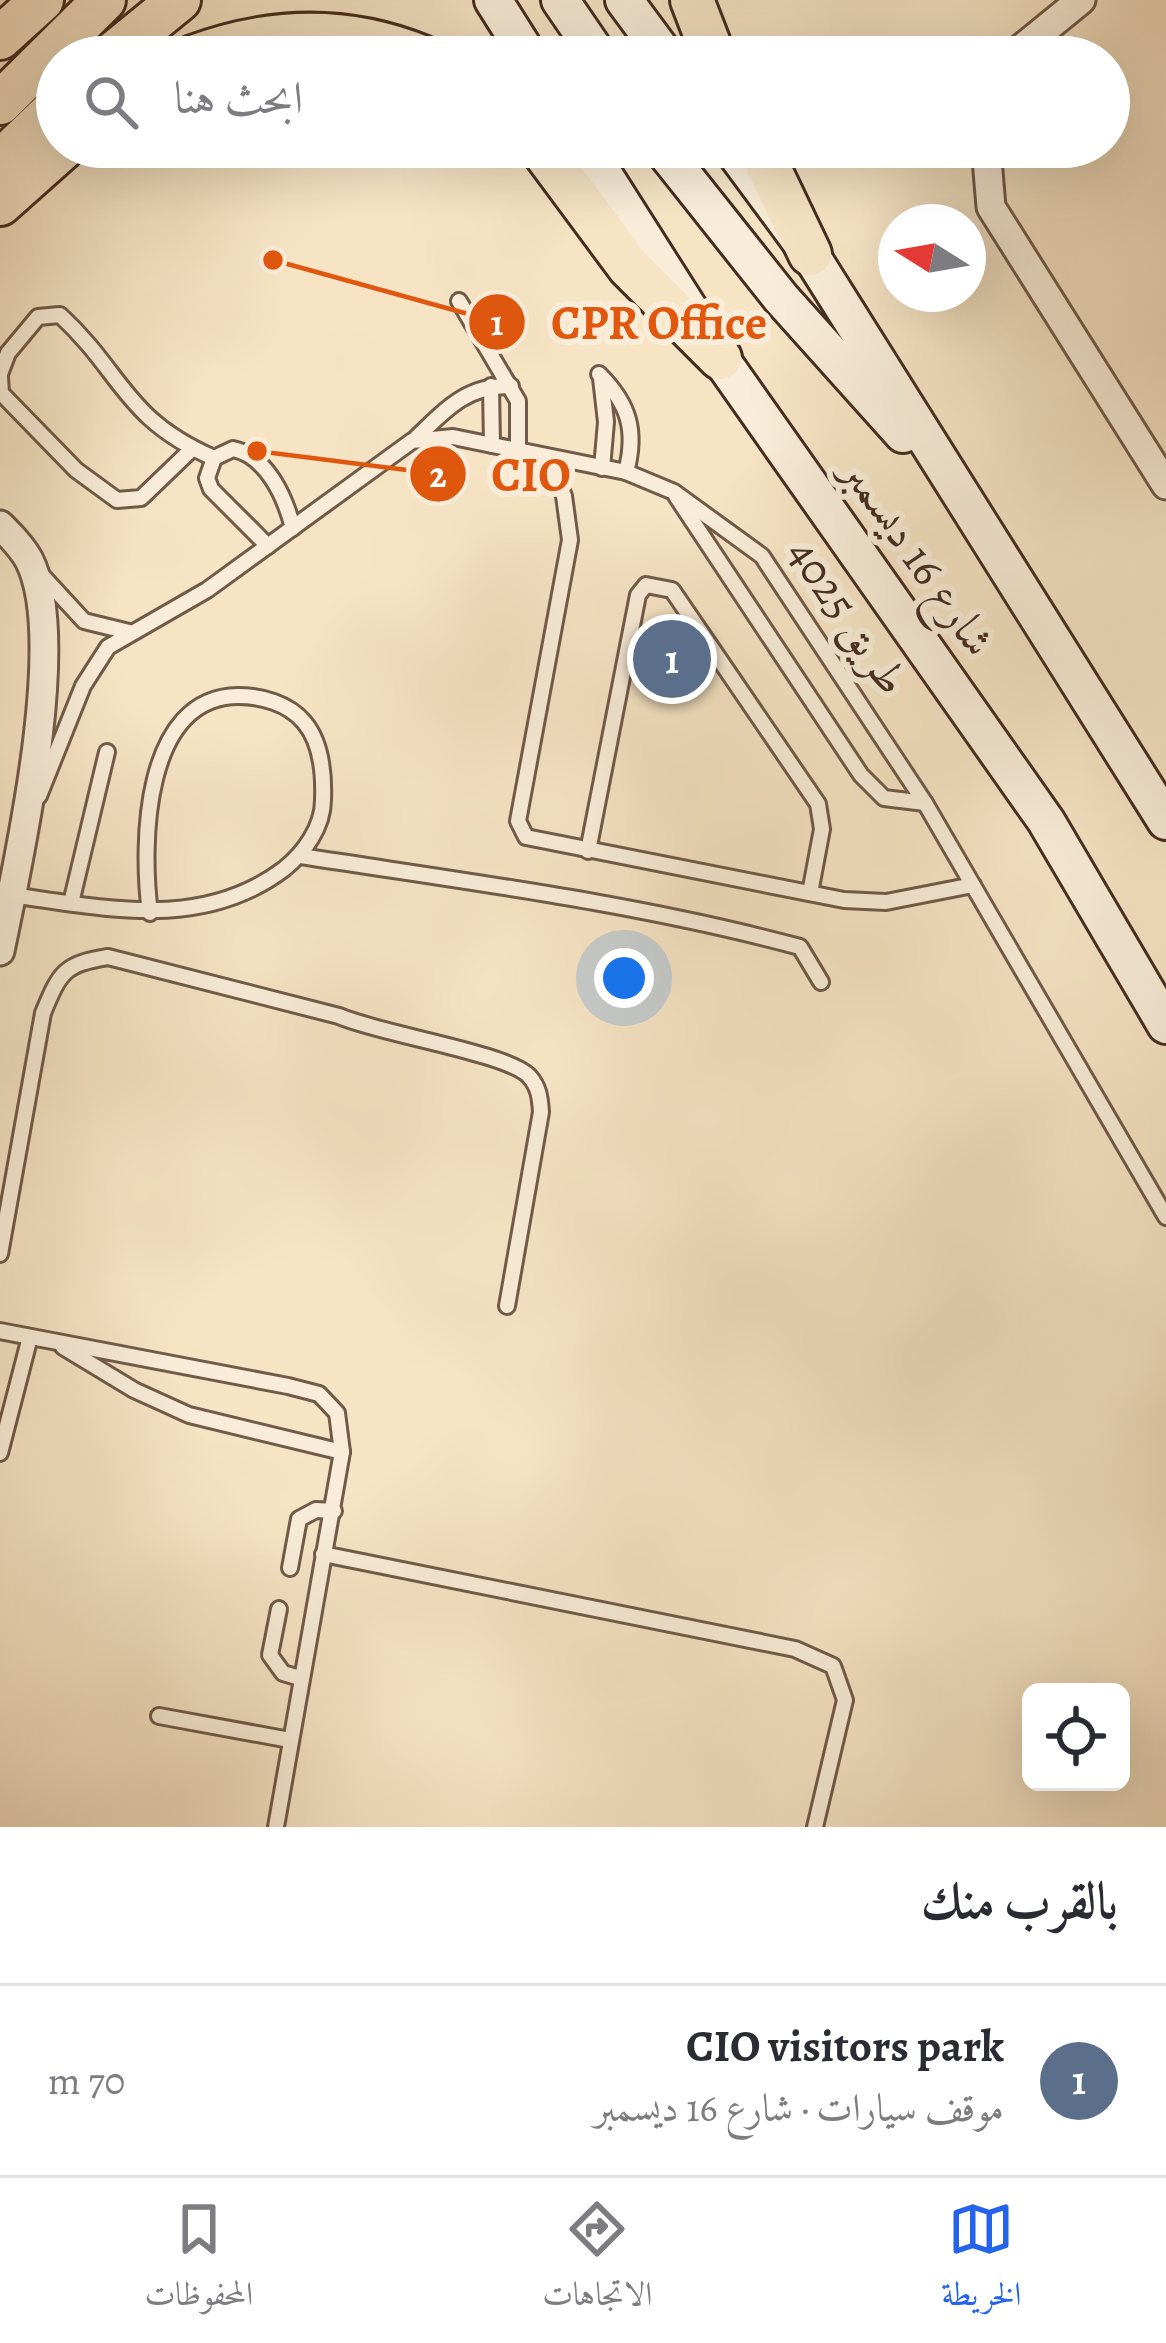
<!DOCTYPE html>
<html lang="ar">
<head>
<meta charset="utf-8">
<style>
  body { margin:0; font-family:Alegreya,Amiri,serif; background:#f7f7f7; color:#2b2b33; direction:rtl }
  .controls { position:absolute; right:36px; bottom:36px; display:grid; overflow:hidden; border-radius:18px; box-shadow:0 12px 48px #0002 }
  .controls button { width:108px; height:108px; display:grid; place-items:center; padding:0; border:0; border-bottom:3px solid #e1e1e2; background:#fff; color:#2b2b33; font:60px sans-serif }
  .compass { position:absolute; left:878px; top:204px; width:108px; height:108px; border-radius:50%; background:#fff; box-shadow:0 12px 48px #0002; rotate:281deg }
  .you { position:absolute; left:624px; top:978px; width:42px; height:42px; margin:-30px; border:9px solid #fff; border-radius:50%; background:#1a73e8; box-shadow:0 0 0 18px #1a73e833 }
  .badge { display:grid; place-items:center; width:78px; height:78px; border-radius:50%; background:#2563eb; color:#fff; font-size:39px; font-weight:700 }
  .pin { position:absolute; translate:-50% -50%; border:6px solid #fff; box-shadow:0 3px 12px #0006 }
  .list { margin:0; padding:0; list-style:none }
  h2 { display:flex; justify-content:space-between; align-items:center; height:156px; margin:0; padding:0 48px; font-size:51px }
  h2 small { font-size:39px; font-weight:400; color:#7c7c81 }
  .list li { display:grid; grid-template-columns:78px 1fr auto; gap:36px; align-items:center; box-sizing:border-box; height:192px; padding:0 48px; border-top:3px solid #e1e1e2 }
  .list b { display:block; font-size:45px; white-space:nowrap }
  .list p { margin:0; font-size:39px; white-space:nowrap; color:#7c7c81 }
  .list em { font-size:39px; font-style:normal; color:#7c7c81 }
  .icon { flex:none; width:66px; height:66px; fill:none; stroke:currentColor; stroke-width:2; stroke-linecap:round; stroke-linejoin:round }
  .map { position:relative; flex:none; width:1166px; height:1827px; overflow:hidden; direction:ltr }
  .search { position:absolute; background:#fff; box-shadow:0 12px 48px #0002; left:36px; right:36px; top:36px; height:132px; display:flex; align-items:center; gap:30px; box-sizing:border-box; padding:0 42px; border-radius:66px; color:#7c7c81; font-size:45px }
  .sheet { height:348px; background:#fff }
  nav { display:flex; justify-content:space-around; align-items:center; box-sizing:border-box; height:168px; border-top:3px solid #e1e1e2; background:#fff; font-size:33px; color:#7c7c81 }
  nav a { display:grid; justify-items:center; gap:6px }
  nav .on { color:#2563eb }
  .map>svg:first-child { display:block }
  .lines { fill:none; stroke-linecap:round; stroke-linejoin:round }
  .lane-casing { stroke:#705a48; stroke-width:20 }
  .street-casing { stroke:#705a48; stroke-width:33 }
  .secondary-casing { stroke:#442c1f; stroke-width:42 }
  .primary-casing { stroke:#442c1f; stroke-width:48 }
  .lane { stroke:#f9edd9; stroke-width:14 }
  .street { stroke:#f9edd9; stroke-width:27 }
  .secondary { stroke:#f9edd9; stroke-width:36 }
  .primary { stroke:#f6e4c5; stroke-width:42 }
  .labels { text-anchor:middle; stroke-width:12; stroke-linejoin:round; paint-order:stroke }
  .street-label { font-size:45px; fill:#442c1f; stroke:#f9edd9 }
  .leader { fill:none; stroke:#e0570d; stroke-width:4.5 }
  .callout-dot { fill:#e0570d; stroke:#f9edd9; stroke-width:4.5 }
  .mark-label { font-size:36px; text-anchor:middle; font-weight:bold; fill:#fff }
  .callout-label { font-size:48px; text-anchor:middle; font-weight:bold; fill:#e0570d; stroke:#f9edd9; stroke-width:12; stroke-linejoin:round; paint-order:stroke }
</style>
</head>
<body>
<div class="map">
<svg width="1166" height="1827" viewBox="0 0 1166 1827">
  <rect width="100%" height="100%" fill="#f6e4c5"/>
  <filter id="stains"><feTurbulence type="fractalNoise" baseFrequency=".00167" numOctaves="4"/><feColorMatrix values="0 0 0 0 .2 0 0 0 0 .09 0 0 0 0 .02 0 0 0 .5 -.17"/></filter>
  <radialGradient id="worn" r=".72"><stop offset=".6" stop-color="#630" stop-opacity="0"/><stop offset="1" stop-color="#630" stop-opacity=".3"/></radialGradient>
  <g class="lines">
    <defs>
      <g id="lane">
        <polyline points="459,301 518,401 518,451"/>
        <path d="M0,374L8,353L38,317L60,315C123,373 124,419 214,458"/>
        <path d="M599,374C629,404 637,431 626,472"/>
        <polyline points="0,377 1,393 76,470 117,500 141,498 192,449"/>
        <polyline points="601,378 606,422 602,468"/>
        <polyline points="491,386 492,445"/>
        <path d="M416,438C446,409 467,385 511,386"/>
        <polyline points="548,457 564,496 570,540 518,821 526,837 844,900 886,902 973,885"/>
        <polyline points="676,496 861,775 884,798 925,803"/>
        <path d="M268,546L211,489L207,478L214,458L233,449C267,456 285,497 293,528"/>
        <polyline points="38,571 84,621 129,632"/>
        <polyline points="39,796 83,686 108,647 207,590 412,441 453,437 626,472 674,492 762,556 925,803 1166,1217"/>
        <polyline points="588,851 638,595 646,585 672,590 818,804 822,829 810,893"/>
        <path d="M301,856C468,882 637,903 800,947L821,982"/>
        <path d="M11,895C106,908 202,931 284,869C304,853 323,827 323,800C324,774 322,743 304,722C288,703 261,696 238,696C143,697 141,844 150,913"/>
        <polyline points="71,903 107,752"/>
        <path d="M0,1254L43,1013C60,972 64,964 108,957L339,1016C380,1034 507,1053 529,1076C539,1087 540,1098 541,1112L507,1306"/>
        <polyline points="0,1331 288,1386 319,1394 337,1413 342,1452 276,1827"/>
        <polyline points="63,1347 134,1390 189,1415 342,1452"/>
        <polyline points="0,1453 30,1337"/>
        <polyline points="323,1554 795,1649 833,1666 845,1700 815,1827"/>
        <polyline points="290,1568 299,1519 316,1510 334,1511"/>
        <polyline points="279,1609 270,1655 283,1673 300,1678"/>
        <polyline points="159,1716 290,1740"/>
      </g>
      <g id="street">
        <polyline points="1011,57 1081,0"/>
        <polyline points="986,147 991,207 1166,485"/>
        <path d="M0,525C11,536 22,547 29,560C69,638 18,863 0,951"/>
      </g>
      <g id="secondary">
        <polyline points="493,0 529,57"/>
        <polyline points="560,0 599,57"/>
        <polyline points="624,0 666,57"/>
        <polyline points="586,147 720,358 1046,821 1166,1025"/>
        <polyline points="661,147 781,298 903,434"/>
        <polyline points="731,147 810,254 1166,821"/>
      </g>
      <g id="primary">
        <polyline points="692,0 714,57"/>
        <polyline points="0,38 42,0"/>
        <polyline points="109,57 179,0"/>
        <path d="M193,57C268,29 346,26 422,57"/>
        <polyline points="0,103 104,0"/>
        <polyline points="540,147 629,267 720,358"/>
        <polyline points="759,147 810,254"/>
        <polyline points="0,162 57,107"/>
        <polyline points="0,204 64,147"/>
      </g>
    </defs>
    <use href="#lane" class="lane-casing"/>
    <use href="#street" class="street-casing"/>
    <use href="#secondary" class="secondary-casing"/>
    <use href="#primary" class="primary-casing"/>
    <use href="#lane" class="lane"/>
    <use href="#street" class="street"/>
    <use href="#secondary" class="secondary"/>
    <use href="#primary" class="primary"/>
  </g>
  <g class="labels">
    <g class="street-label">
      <text transform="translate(919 556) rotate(55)" y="16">شارع 16 ديسمبر</text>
      <text transform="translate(849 616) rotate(56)" y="16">طريق 4025</text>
    </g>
  </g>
  <path class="leader" d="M273 260L497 322M257 451L438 474"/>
  <g class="callout-dot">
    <circle cx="273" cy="260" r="12"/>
    <circle cx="257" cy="451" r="12"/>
    <circle cx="497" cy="322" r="30"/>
    <circle cx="438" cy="474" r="30"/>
  </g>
  <g class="mark-label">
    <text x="497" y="335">1</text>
    <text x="438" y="487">2</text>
  </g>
  <g class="callout-label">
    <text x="659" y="339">CPR Office</text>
    <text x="531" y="491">CIO</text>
  </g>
  <rect width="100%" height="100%" filter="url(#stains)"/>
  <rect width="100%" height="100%" fill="url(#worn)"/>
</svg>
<div class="controls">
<button><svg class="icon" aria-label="locate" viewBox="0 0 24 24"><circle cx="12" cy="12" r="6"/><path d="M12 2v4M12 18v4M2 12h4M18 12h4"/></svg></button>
</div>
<svg class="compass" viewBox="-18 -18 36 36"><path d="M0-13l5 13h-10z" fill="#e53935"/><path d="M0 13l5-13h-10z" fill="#7c7c81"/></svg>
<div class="you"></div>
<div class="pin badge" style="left:672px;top:659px;background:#5c6f8a">1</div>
<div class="search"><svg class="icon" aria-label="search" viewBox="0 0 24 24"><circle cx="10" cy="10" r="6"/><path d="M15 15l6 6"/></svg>ابحث هنا</div>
</div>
<section class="sheet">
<h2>بالقرب منك<small></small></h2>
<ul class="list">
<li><span class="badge" style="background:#5c6f8a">1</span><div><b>CIO visitors park</b><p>موقف سيارات · شارع 16 ديسمبر</p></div><em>70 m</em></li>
</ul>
</section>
<nav>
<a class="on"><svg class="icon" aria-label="map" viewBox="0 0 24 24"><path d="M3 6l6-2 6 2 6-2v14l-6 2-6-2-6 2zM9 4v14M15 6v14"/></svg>الخريطة</a>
<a><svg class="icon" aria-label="directions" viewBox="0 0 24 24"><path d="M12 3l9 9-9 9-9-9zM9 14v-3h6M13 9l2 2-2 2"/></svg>الاتجاهات</a>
<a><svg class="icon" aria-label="saved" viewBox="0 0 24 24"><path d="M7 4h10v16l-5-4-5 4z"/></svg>المحفوظات</a>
</nav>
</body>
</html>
